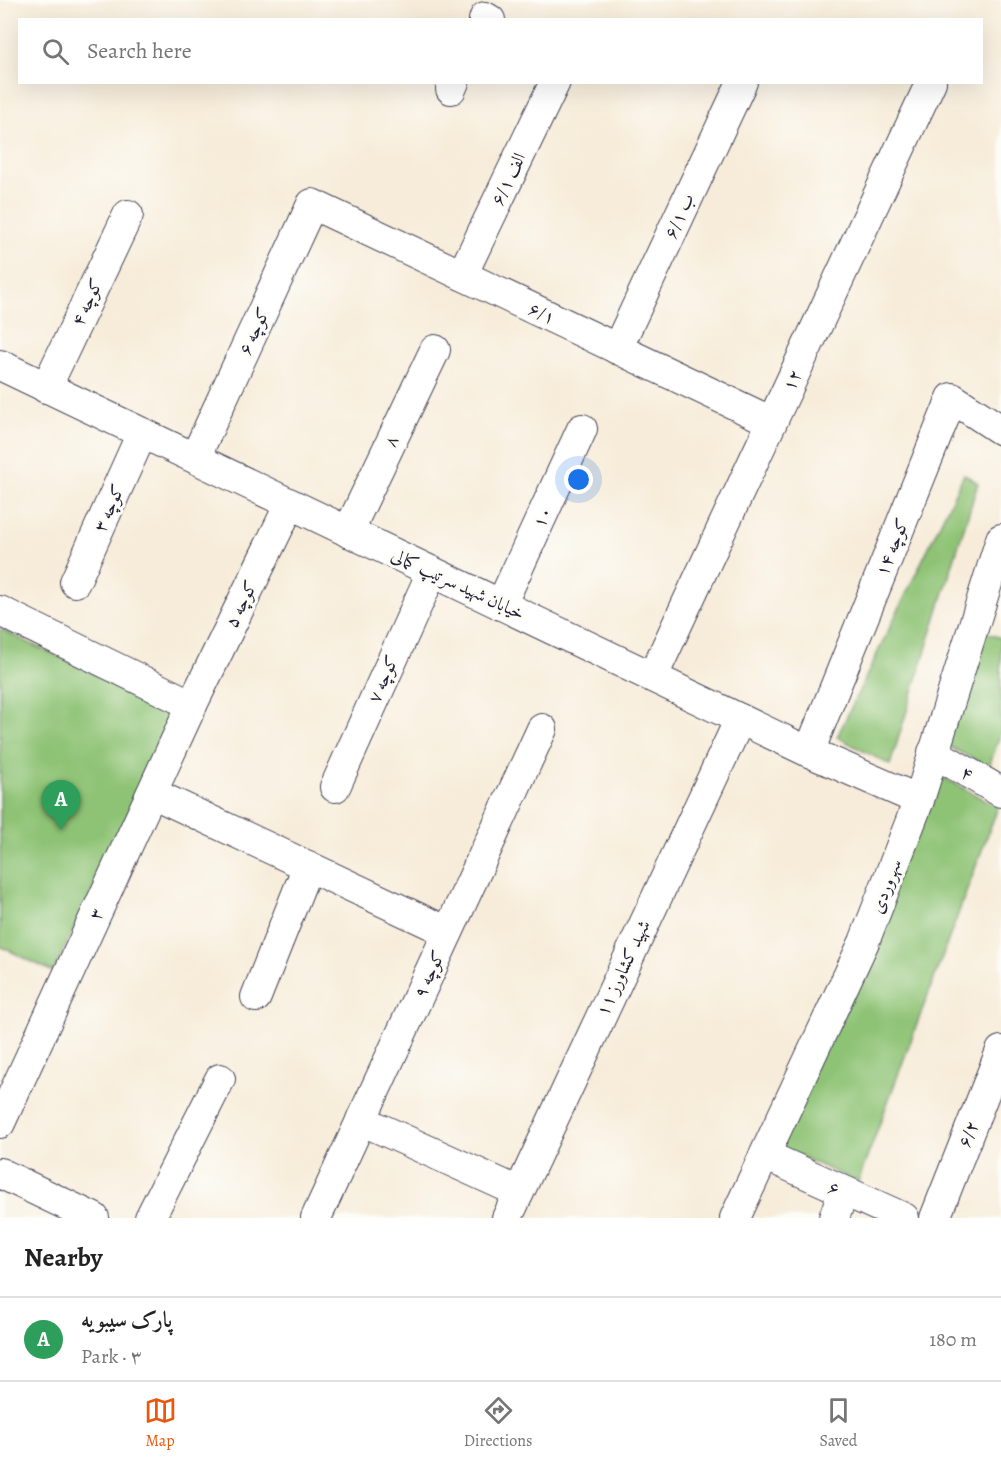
<!DOCTYPE html>
<html lang="en">
<head>
<meta charset="utf-8">
<style>
  body { margin:0; font-family:Alegreya,Amiri,serif; background:#f2f2f2; color:#222 }
  .you { position:absolute; left:579px; top:480px; width:21px; height:21px; margin:-15px; border:4px solid #fff; border-radius:50%; background:#1a73e8; box-shadow:0 0 0 9px #1a73e833 }
  .badge { display:grid; place-items:center; width:39px; height:39px; border-radius:50%; background:#ea580c; color:#fff; font-size:20px; font-weight:700 }
  .pin { position:absolute; translate:-50% -50px; filter:drop-shadow(0 2px 3px #0008) }
  .pin::after { content:''; position:absolute; top:32px; width:21px; height:18px; background:inherit; clip-path:polygon(0 0,100% 0,50% 100%) }
  .list { margin:0; padding:0; list-style:none }
  h2 { display:flex; justify-content:space-between; align-items:center; height:78px; margin:0; padding:0 24px; font-size:26px }
  h2 small { font-size:20px; font-weight:400; color:#767676 }
  .list li { display:grid; grid-template-columns:39px 1fr auto; gap:18px; align-items:center; box-sizing:border-box; height:84px; padding:0 24px; border-top:2px solid #e0e0e0 }
  .list b { display:block; font-size:22px; white-space:nowrap }
  .list p { margin:0; font-size:20px; white-space:nowrap; color:#767676 }
  .list em { font-size:20px; font-style:normal; color:#767676 }
  .icon { flex:none; width:33px; height:33px; fill:none; stroke:currentColor; stroke-width:2; stroke-linecap:round; stroke-linejoin:round }
  .map { position:relative; flex:none; width:1001px; height:1218px; overflow:hidden }
  .search { position:absolute; background:#fff; box-shadow:0 6px 24px #0002; left:18px; right:18px; top:18px; height:66px; display:flex; align-items:center; gap:15px; box-sizing:border-box; padding:0 21px; border-radius:0px; color:#767676; font-size:22px }
  .sheet { height:162px; background:#fff }
  nav { display:flex; justify-content:space-around; align-items:center; box-sizing:border-box; height:84px; border-top:2px solid #e0e0e0; background:#fff; font-size:16px; color:#767676 }
  nav a { display:grid; justify-items:center; gap:3px }
  nav .on { color:#ea580c }
  .map>svg:first-child { display:block }
  .green { fill:#8ec375; stroke:#587258; stroke-width:1.5 }
  .lines { fill:none; stroke-linecap:round; stroke-linejoin:round }
  .minor-casing { stroke:#424053; stroke-width:32 }
  .minor { stroke:#fff; stroke-width:30 }
  .labels { text-anchor:middle; stroke-width:6; stroke-linejoin:round; paint-order:stroke }
  .street-label { font-size:18px; fill:#22223b; stroke:#fdfcf7 }
</style>
</head>
<body>
<div class="map">
<svg width="1001" height="1218" viewBox="0 0 1001 1218">
  <rect width="100%" height="100%" fill="#fdfcf7"/>
  <filter id="ink" filterUnits="userSpaceOnUse"><feTurbulence type="fractalNoise" baseFrequency=".0167" numOctaves="2"/><feDisplacementMap in="SourceGraphic" scale="12" xChannelSelector="R" yChannelSelector="G"/><feConvolveMatrix kernelMatrix="1 2 1 2 8 2 1 2 1" color-interpolation-filters="sRGB"/></filter>
  <filter id="wash" filterUnits="userSpaceOnUse"><feTurbulence type="fractalNoise" baseFrequency=".008" numOctaves="4" result="noise"/><feDisplacementMap in="SourceGraphic" scale="24" xChannelSelector="R" yChannelSelector="G"/><feGaussianBlur stdDeviation="1.35" result="paint"/><feColorMatrix in="noise" values="0 0 0 0 0 0 0 0 0 0 0 0 0 0 0 0 0 1.4 0 .05"/><feComposite in="paint" operator="in"/></filter>
  <g filter="url(#wash)">
    <rect width="100%" height="100%" fill="#f7ecd9"/>
    <g class="green">
      <polygon points="964,474 978,483 890,765 837,737"/>
      <polygon points="0,629 178,714 53,972 0,946"/>
      <polygon points="979,630 1001,638 1001,732 989,767 946,745"/>
      <polygon points="930,770 998,807 858,1182 778,1147"/>
    </g>
  </g>
  <g filter="url(#ink)">
    <g class="lines">
      <defs>
        <g id="minor">
          <polyline points="484,20 485,17 490,20"/>
          <polyline points="451,89 454,82"/>
          <polyline points="462,275 555,82"/>
          <polyline points="617,349 742,82"/>
          <polyline points="0,365 809,752 919,800"/>
          <polyline points="46,388 128,215"/>
          <polyline points="195,458 312,204 772,422"/>
          <polyline points="348,532 435,350"/>
          <polyline points="75,582 142,433"/>
          <polyline points="501,605 582,429"/>
          <polyline points="0,611 192,705"/>
          <polyline points="653,676 931,82"/>
          <polyline points="809,752 952,398 1001,430"/>
          <polyline points="933,752 1001,792"/>
          <polyline points="335,787 432,572"/>
          <polyline points="152,793 448,932"/>
          <polyline points="256,997 308,866"/>
          <polyline points="361,1120 519,1192"/>
          <polyline points="0,1123 192,705 290,504"/>
          <polyline points="765,1155 904,1218"/>
          <polyline points="0,1173 94,1218"/>
          <polyline points="150,1218 220,1079"/>
          <polyline points="316,1218 542,729"/>
          <polyline points="507,1218 740,719"/>
          <polyline points="735,1218 864,942 919,800 1001,539"/>
          <polyline points="834,1218 843,1192"/>
          <polyline points="935,1218 1001,1051"/>
        </g>
      </defs>
      <use href="#minor" class="minor-casing"/>
      <use href="#minor" class="minor"/>
    </g>
  </g>
  <g class="labels">
    <g class="street-label">
      <text transform="translate(508 179) rotate(-64)" y="6">۶/۱ الف</text>
      <text transform="translate(679 216) rotate(-65)" y="6">۶/۱ ب</text>
      <text transform="translate(87 302) rotate(-65)" y="6">کوچه ۴</text>
      <text transform="translate(542 313) rotate(25)" y="6">۶/۱</text>
      <text transform="translate(254 331) rotate(-65)" y="6">کوچه ۶</text>
      <text transform="translate(792 380) rotate(-65)" y="6">۱۲</text>
      <text transform="translate(391 441) rotate(-64)" y="6">۸</text>
      <text transform="translate(109 508) rotate(-66)" y="6">کوچه ۳</text>
      <text transform="translate(542 517) rotate(-65)" y="6">۱۰</text>
      <text transform="translate(892 547) rotate(-68)" y="6">کوچه ۱۴</text>
      <text transform="translate(458 584) rotate(25)" y="6">خیابان شهید سرتیپ کمالی</text>
      <text transform="translate(241 604) rotate(-64)" y="6">کوچه ۵</text>
      <text transform="translate(383 679) rotate(-66)" y="6">کوچه ۷</text>
      <text transform="translate(967 773) rotate(31)" y="6">۴</text>
      <text transform="translate(886 886) rotate(-69)" y="6">سهروردی</text>
      <text transform="translate(96 914) rotate(-65)" y="6">۳</text>
      <text transform="translate(623 968) rotate(-65)" y="6">۱۱ شهید کشاورز</text>
      <text transform="translate(429 974) rotate(-65)" y="6">کوچه ۹</text>
      <text transform="translate(968 1134) rotate(-68)" y="6">۶/۲</text>
      <text transform="translate(834 1188) rotate(25)" y="6">۶</text>
    </g>
  </g>
</svg>
<div class="you"></div>
<div class="pin badge" style="left:61px;top:830px;background:#2e9e5b">A</div>
<div class="search"><svg class="icon" aria-label="search" viewBox="0 0 24 24"><circle cx="10" cy="10" r="6"/><path d="M15 15l6 6"/></svg>Search here</div>
</div>
<section class="sheet">
<h2>Nearby<small></small></h2>
<ul class="list">
<li><span class="badge" style="background:#2e9e5b">A</span><div><b>پارک سیبویه</b><p>Park · ۳</p></div><em>180 m</em></li>
</ul>
</section>
<nav>
<a class="on"><svg class="icon" aria-label="map" viewBox="0 0 24 24"><path d="M3 6l6-2 6 2 6-2v14l-6 2-6-2-6 2zM9 4v14M15 6v14"/></svg>Map</a>
<a><svg class="icon" aria-label="directions" viewBox="0 0 24 24"><path d="M12 3l9 9-9 9-9-9zM9 14v-3h6M13 9l2 2-2 2"/></svg>Directions</a>
<a><svg class="icon" aria-label="saved" viewBox="0 0 24 24"><path d="M7 4h10v16l-5-4-5 4z"/></svg>Saved</a>
</nav>
</body>
</html>
